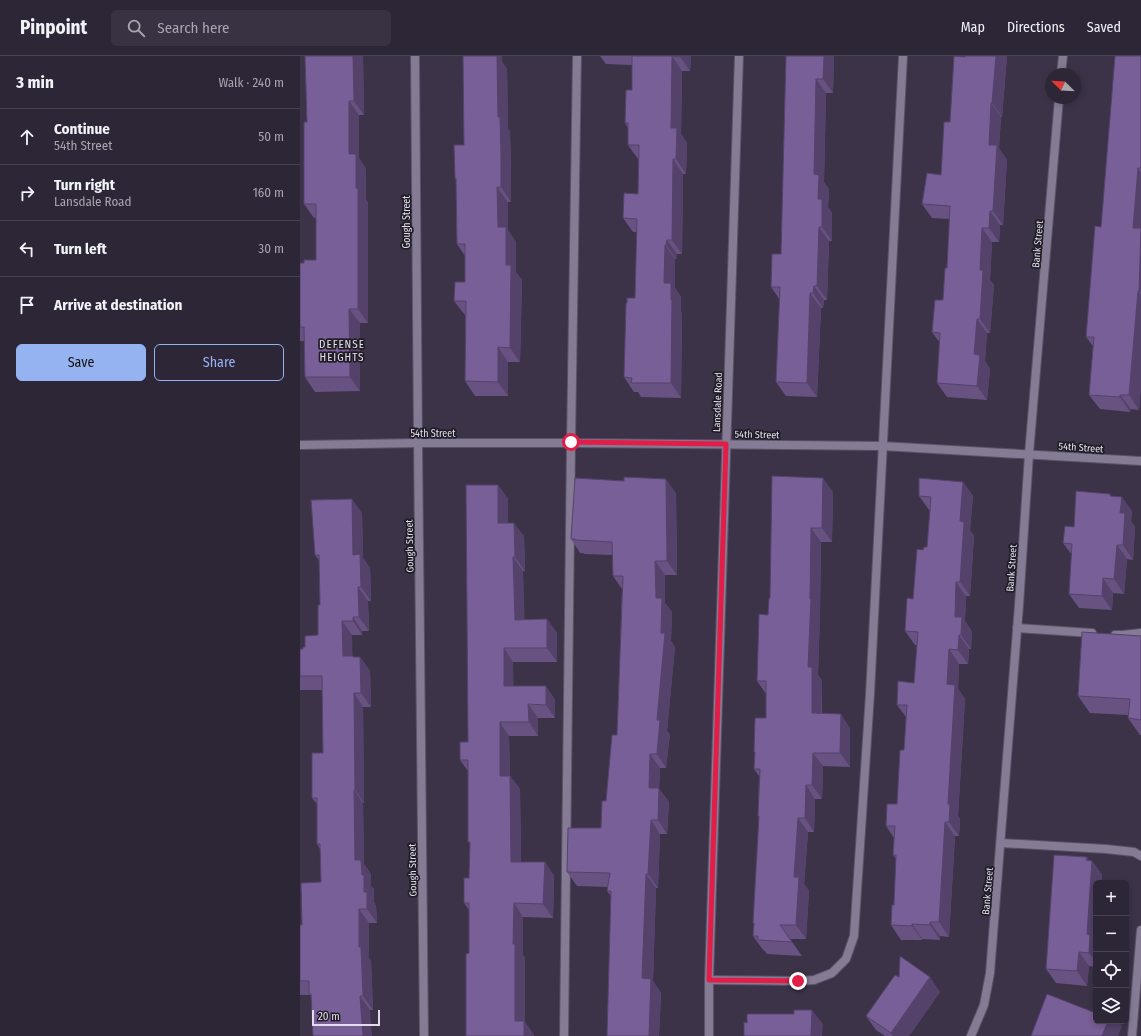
<!DOCTYPE html>
<html lang="en">
<head>
<meta charset="utf-8">
<style>
  body { margin:0; font-family:"Fira Sans Condensed",sans-serif; background:#393242; color:#f1f3f6 }
  .controls { position:absolute; right:12px; bottom:12px; display:grid; overflow:hidden; border-radius:6px; box-shadow:0 2px 6px #0003 }
  .controls button { width:36px; height:36px; display:grid; place-items:center; padding:0; border:0; border-bottom:1px solid #484352; background:#2d2637; color:#f1f3f6; font:20px sans-serif }
  .compass { position:absolute; left:745px; top:12px; width:36px; height:36px; border-radius:50%; background:#2d2637; box-shadow:0 2px 6px #0003; rotate:294deg }
  .scale { position:absolute; left:12px; bottom:10px; width:68px; box-sizing:border-box; padding-left:4px; border:2px solid #e3ddeb; border-top:0; font-size:11px; line-height:14px; white-space:nowrap; color:#e3ddeb; -webkit-text-stroke:3px #211d27; paint-order:stroke }
  .stop { position:absolute; width:12px; height:12px; margin:-9px; border:3px solid #e11d48; border-radius:50%; background:#fff }
  .stop.end { background:#e11d48; border-color:#fff; box-shadow:0 1px 4px #0008 }
  .list { margin:0; padding:0; list-style:none }
  h2 { display:flex; justify-content:space-between; align-items:center; height:52px; margin:0; padding:0 16px; font-size:17px }
  h2 small { font-size:13px; font-weight:400; color:#a7a5ad }
  .list li { display:grid; grid-template-columns:26px 1fr auto; gap:12px; align-items:center; box-sizing:border-box; height:56px; padding:0 16px; border-top:1px solid #484352 }
  .list b { display:block; font-size:15px; white-space:nowrap }
  .list p { margin:0; font-size:13px; white-space:nowrap; color:#a7a5ad }
  .list em { font-size:13px; font-style:normal; color:#a7a5ad }
  .actions { display:flex; gap:8px; padding:12px 16px }
  .actions a { flex:1; padding:9px 0; border:1px solid #95b2f1; border-radius:6px; text-align:center; font-size:14px; color:#95b2f1 }
  .actions .main { background:#95b2f1; color:#111 }
  .icon { flex:none; width:22px; height:22px; fill:none; stroke:currentColor; stroke-width:2; stroke-linecap:round; stroke-linejoin:round }
  .map { position:relative; flex:none; width:841px; height:980px; overflow:hidden }
  header { display:flex; align-items:center; gap:24px; box-sizing:border-box; height:56px; padding:0 20px; background:#2d2637; border-bottom:1px solid #484352 }
  header strong { font-size:19px }
  nav { display:flex; gap:22px; margin-inline-start:auto; font-size:14px }
  .search { width:280px; height:36px; background:#393242; display:flex; align-items:center; gap:10px; box-sizing:border-box; padding:0 14px; border-radius:6px; color:#a7a5ad; font-size:15px }
  main { display:flex }
  aside { flex:1; background:#2d2637 }
  .map>svg:first-child { display:block }
  .lines { fill:none; stroke-linecap:round; stroke-linejoin:round }
  .lane-casing { stroke:#5a5266; stroke-width:10 }
  .street-casing { stroke:#5a5266; stroke-width:10 }
  .lane { stroke:#857b95; stroke-width:8 }
  .street { stroke:#857b95; stroke-width:8 }
  .wall { fill:#675282 }
  .shaded-wall { fill:#54426a }
  .building { fill:#785f97; stroke:#54426a }
  .route { stroke:#e11d48; stroke-width:5 }
  .labels { text-anchor:middle; stroke-width:3.5; stroke-linejoin:round; paint-order:stroke }
  .street-label { font-size:10px; fill:#e3ddeb; stroke:#211d27 }
  .neighbourhood-label { font-size:11px; letter-spacing:1px; fill:#e3ddeb; stroke:#211d27 }
</style>
</head>
<body>
<header>
<strong>Pinpoint</strong>
<div class="search"><svg class="icon" aria-label="search" viewBox="0 0 24 24"><circle cx="10" cy="10" r="6"/><path d="M15 15l6 6"/></svg>Search here</div>
<nav><a>Map</a><a>Directions</a><a>Saved</a></nav>
</header>
<main>
<aside>
<h2>3 min<small>Walk · 240 m</small></h2>
<ul class="list">
<li><svg class="icon" aria-label="ahead" viewBox="0 0 24 24"><path d="M12 20V5M6 11l6-6 6 6"/></svg><div><b>Continue</b><p>54th Street</p></div><em>50 m</em></li>
<li><svg class="icon" aria-label="right" viewBox="0 0 24 24"><path d="M7 20v-9h11M14 6l5 5-5 5"/></svg><div><b>Turn right</b><p>Lansdale Road</p></div><em>160 m</em></li>
<li><svg class="icon" aria-label="left" viewBox="0 0 24 24"><path d="M17 20v-9H6M10 6l-5 5 5 5"/></svg><div><b>Turn left</b></div><em>30 m</em></li>
<li><svg class="icon" aria-label="arrive" viewBox="0 0 24 24"><path d="M6 21V4h12l-3 4 3 4H6"/></svg><div><b>Arrive at destination</b></div></li>
</ul>
<div class="actions"><a class="main">Save</a><a>Share</a></div>
</aside>
<div class="map">
<svg width="841" height="980" viewBox="0 0 841 980">
  <rect width="100%" height="100%" fill="#3c3349"/>
  <g class="lines">
    <defs>
      <g id="lane">
        <polyline points="717,572 792,577"/>
        <polyline points="815,579 822,579 841,577"/>
        <polyline points="701,787 806,793 834,796 841,800"/>
        <polyline points="409,924 498,925 514,924 532,917 546,903 554,880 570,638 603,0"/>
        <polyline points="264,980 271,387 277,0"/>
        <polyline points="832,980 841,874"/>
      </g>
      <g id="street">
        <polyline points="115,0 118,387 124,980"/>
        <polyline points="761,18 763,0"/>
        <polyline points="0,389 118,387 271,387 582,390 841,405"/>
        <polyline points="409,980 409,924 439,0"/>
        <polyline points="671,980 684,949 690,917 719,549 729,398 759,42"/>
      </g>
    </defs>
    <use href="#lane" class="lane-casing"/>
    <use href="#street" class="street-casing"/>
    <use href="#lane" class="lane"/>
    <use href="#street" class="street"/>
  </g>
  <g class="wall">
    <polygon points="5,0 63,0 64,59 59,59 59,102 66,113 66,144 68,147 68,267 60,267 60,335 15,336 5,321 4,285 0,285 0,207 4,207 16,204 16,162 14,162 4,148 7,66"/>
    <polygon points="163,0 202,0 202,6 207,13 208,73 210,76 211,115 211,146 208,146 208,174 216,186 216,216 222,224 220,306 208,306 208,340 175,340 165,325 165,259 154,245 165,226 165,200 157,188 156,124 155,122 164,89"/>
    <polygon points="300,0 391,0 390,15 382,15 381,78 387,87 386,118 383,118 382,198 377,198 376,203 375,203 375,232 381,241 381,256 382,258 381,342 341,341 338,336 334,336 324,321 327,247 335,242 337,176 333,176 323,162 338,138 338,103 328,89 328,72 325,67 332,34 332,9 306,8"/>
    <polygon points="486,0 534,0 533,37 526,37 524,126 529,133 528,151 532,157 532,185 529,185 527,244 524,244 523,252 521,252 517,341 486,340 476,326 480,244 471,231 481,198"/>
    <polygon points="665,0 707,0 702,61 701,61 699,92 707,104 703,169 700,169 699,186 692,186 690,224 694,229 690,277 687,277 685,305 690,313 687,344 647,341 637,327 640,287 632,276 643,244 647,212 650,163 632,162 622,148 641,119 650,66"/>
    <polygon points="841,0 841,330 839,354 831,353 830,356 800,353 789,339 793,290 786,281 801,171"/>
    <polygon points="663,426 673,440 670,474 674,480 670,540 666,540 665,565 672,576 671,593 669,593 668,608 659,608 658,633 665,643 658,760 660,763 659,780 655,780 649,881 640,880 640,884 622,883 622,884 601,884 591,869 594,849 596,803 593,799 594,782 586,770 597,748 604,694 606,661 597,649 614,627 617,589 615,589 605,575 613,543 623,494 627,491 630,454 629,454 619,440"/>
    <polygon points="198,429 208,443 208,467 224,480 225,515 223,515 224,563 247,563 257,577 257,606 213,606 213,630 246,630 255,644 255,662 238,662 238,680 209,680 210,720 220,733 221,806 245,806 254,820 253,862 223,861 223,899 225,902 225,966 234,979 169,897 169,854 164,847 169,822 170,787 168,786 168,715 160,704 168,686"/>
    <polygon points="533,436 532,486 521,486 520,556 520,557 518,619 522,625 522,657 550,672 550,711 523,710 522,743 515,743 514,776 508,776 504,828 509,835 506,883 490,883 502,900 467,898 464,894 463,894 453,880 454,869 453,867 459,762 458,760 459,720 454,713 455,697 454,696 466,662 466,638 457,625 468,559 470,542"/>
    <polygon points="376,437 377,519 365,519 365,547 372,556 371,585 375,591 367,675 370,678 366,712 360,712 359,733 369,746 367,778 360,778 358,832 356,832 353,925 361,937 359,980 307,980 311,840 307,835 308,831 277,830 267,816 301,772 317,679 322,533 313,520 312,499 284,498 283,497 280,497 271,483"/>
    <polygon points="810,438 811,440 832,455 831,465 835,471 833,504 827,503 824,538 813,537 812,554 779,552 769,538 772,499 763,487 774,471"/>
    <polygon points="62,457 63,502 70,512 71,545 68,545 69,575 62,575 62,579 52,579 52,600 53,600 54,601 60,601 70,615 71,651 63,651 64,747 63,747 64,808 71,818 71,830 74,833 74,846 76,850 77,867 69,867 69,902 71,905 73,954 70,954 11,940 10,939 0,939 0,869 2,869 21,826 20,793 17,788 17,748 12,742 23,697 22,634 0,634 0,593 3,593 18,579 20,549 19,504 15,499"/>
    <polygon points="841,580 841,679 840,679 828,662 828,659 790,657 778,640"/>
    <polygon points="789,804 792,805 802,819 801,827 796,827 796,911 789,910 787,930 756,927 746,913"/>
    <polygon points="599,921 640,936 609,980 585,980 576,974 566,960"/>
  </g>
  <g class="shaded-wall">
    <polygon points="53,0 63,0 64,59 54,45"/>
    <polygon points="193,0 202,0 202,6 207,13 208,73 210,76 211,115 211,146 201,131 198,61"/>
    <polygon points="372,0 382,15 381,78 387,87 386,118 376,103 371,72"/>
    <polygon points="380,0 391,0 390,15 380,1"/>
    <polygon points="524,0 534,0 533,37 523,23"/>
    <polygon points="696,0 707,0 702,61 692,47"/>
    <polygon points="516,23 526,37 524,126 529,133 528,151 532,157 532,185 522,171 514,118"/>
    <polygon points="49,45 59,59 59,102 66,113 66,144 68,147 68,267 58,253 56,132 49,98"/>
    <polygon points="691,47 701,61 699,92 707,104 703,169 693,155 689,89"/>
    <polygon points="373,103 383,118 382,198 372,184"/>
    <polygon points="838,112 841,117 841,237 839,235 833,172"/>
    <polygon points="197,131 208,146 208,174 216,186 216,216 222,224 220,306 210,292 206,209 198,171"/>
    <polygon points="690,155 700,169 699,186 689,172"/>
    <polygon points="519,171 529,185 527,244 517,230"/>
    <polygon points="682,172 692,186 690,224 694,229 690,277 680,263 680,214"/>
    <polygon points="367,184 377,198 376,203 366,189"/>
    <polygon points="365,189 375,203 375,232 381,241 381,256 382,258 381,342 371,327 371,244 364,227"/>
    <polygon points="514,230 524,244 523,252 513,237"/>
    <polygon points="838,235 841,239 841,330 839,354 829,339"/>
    <polygon points="510,237 521,252 517,341 507,327"/>
    <polygon points="49,253 60,267 60,335 50,321"/>
    <polygon points="677,263 687,277 685,305 690,313 687,344 677,330 674,298"/>
    <polygon points="198,291 208,306 208,340 198,326"/>
    <polygon points="820,339 831,353 830,356 820,341"/>
    <polygon points="523,422 533,436 532,486 522,472"/>
    <polygon points="366,423 376,437 377,519 367,505"/>
    <polygon points="663,426 673,440 670,474 674,480 670,540 660,526 660,465"/>
    <polygon points="198,429 208,443 208,480 198,467"/>
    <polygon points="822,441 832,455 831,465 835,471 833,504 823,489 820,457"/>
    <polygon points="52,443 62,457 63,502 70,512 71,545 61,531 53,499"/>
    <polygon points="214,467 224,480 225,515 215,501"/>
    <polygon points="511,472 521,486 520,556 520,557 518,619 522,625 521,671 512,657 508,611"/>
    <polygon points="817,489 827,503 824,538 814,523"/>
    <polygon points="213,501 223,515 225,577 215,564"/>
    <polygon points="355,505 365,519 365,547 372,556 371,585 375,591 367,675 370,678 366,712 357,698 357,664 361,577 356,542"/>
    <polygon points="803,522 813,537 812,554 802,540"/>
    <polygon points="656,526 666,540 665,565 672,576 671,593 661,579 655,561"/>
    <polygon points="58,531 68,545 69,575 59,561"/>
    <polygon points="53,561 62,575 62,579 53,565"/>
    <polygon points="247,563 257,577 257,606 247,592"/>
    <polygon points="42,565 52,579 53,614 43,600"/>
    <polygon points="659,579 669,593 668,608 658,594"/>
    <polygon points="204,592 213,606 214,644 204,630"/>
    <polygon points="649,593 659,608 658,633 665,643 658,760 660,763 659,780 649,766 648,748 647,628"/>
    <polygon points="53,600 60,610 60,601 70,615 71,651 61,637"/>
    <polygon points="246,630 255,644 255,662 246,649"/>
    <polygon points="54,637 63,651 64,747 55,734"/>
    <polygon points="228,648 238,662 238,680 229,666"/>
    <polygon points="541,658 550,672 550,711 540,697"/>
    <polygon points="200,666 209,680 210,733 200,720"/>
    <polygon points="513,697 523,710 522,743 512,729"/>
    <polygon points="350,698 360,712 359,733 369,746 367,778 358,764 349,732"/>
    <polygon points="210,720 220,733 221,820 211,806"/>
    <polygon points="506,729 515,743 514,776 505,762"/>
    <polygon points="54,734 63,747 64,808 71,818 71,830 74,833 74,846 76,850 77,867 67,853 62,819 55,804"/>
    <polygon points="498,762 508,776 504,828 509,835 506,883 496,869 494,821"/>
    <polygon points="351,764 360,778 358,832 348,818"/>
    <polygon points="645,766 655,780 649,881 639,866"/>
    <polygon points="787,801 792,808 792,805 802,819 801,827 796,827 796,906 789,897 787,878"/>
    <polygon points="245,806 254,820 253,862 243,848"/>
    <polygon points="346,818 356,832 353,925 361,937 359,980 349,980 342,922"/>
    <polygon points="214,847 223,861 223,899 225,902 225,966 234,979 234,980 224,980 215,965 213,888"/>
    <polygon points="59,853 69,867 69,902 71,905 73,954 63,940 59,891"/>
    <polygon points="630,866 640,880 640,884 630,869"/>
    <polygon points="612,868 622,883 622,884 612,870"/>
    <polygon points="779,896 789,910 787,930 777,915"/>
    <polygon points="630,921 640,936 609,980 593,980 591,977"/>
    <polygon points="60,940 70,954 72,980 63,980"/>
    <polygon points="512,954 523,968 522,980 511,980"/>
    <polygon points="808,965 819,965 822,970 818,980 802,980"/>
  </g>
  <g class="building">
    <polygon points="5,0 53,0 54,45 49,45 49,98 56,98 56,132 58,132 58,253 49,253 50,321 5,321 4,271 0,271 0,207 4,207 4,204 16,204 16,148 4,148 4,66 7,66"/>
    <polygon points="163,0 197,0 198,61 200,61 201,100 201,131 197,131 198,171 206,171 206,209 211,209 210,292 198,291 198,326 165,325 166,245 154,245 155,226 165,226 165,188 157,188 156,122 155,122 154,89 164,89"/>
    <polygon points="332,0 380,0 380,1 372,0 371,72 377,72 376,103 373,103 372,184 367,184 366,189 365,189 364,227 371,227 371,244 372,244 371,327 331,327 332,322 324,321 326,247 327,247 327,242 335,242 337,163 323,162 324,137 338,138 339,89 328,89 328,67 325,67 326,34 332,34"/>
    <polygon points="486,0 524,0 523,23 516,23 514,118 519,119 518,143 522,143 522,171 519,171 517,230 514,230 513,237 510,237 507,327 476,326 480,231 471,231 472,198 481,198"/>
    <polygon points="654,0 665,1 665,0 696,0 692,47 691,47 689,89 697,89 693,155 690,155 689,172 682,172 680,214 683,214 680,263 677,263 674,298 680,299 677,330 637,327 640,277 632,276 635,244 643,244 645,212 647,212 650,150 622,148 627,117 641,119 644,66 650,66"/>
    <polygon points="815,0 841,0 841,112 838,112 833,172 841,172 839,235 838,235 829,339 820,339 820,341 789,339 794,281 786,281 795,170 801,171"/>
    <polygon points="472,420 523,422 522,472 511,472 510,543 511,543 508,611 512,611 512,657 541,658 540,697 513,697 512,729 506,729 505,762 498,762 494,821 499,821 496,869 480,869 492,886 458,884 458,880 453,880 454,867 453,867 459,760 458,760 460,713 454,713 455,696 454,696 455,662 466,662 466,625 457,625 459,558 468,559 469,542 470,542"/>
    <polygon points="324,421 366,423 367,505 355,505 356,542 362,542 361,577 365,577 357,664 360,664 357,698 350,698 349,732 359,732 358,764 351,764 348,818 346,818 342,922 351,923 349,980 307,980 311,835 307,835 310,817 267,816 268,772 301,772 302,745 306,745 312,679 317,679 323,520 313,520 312,486 275,484 275,483 271,483 275,422 324,425"/>
    <polygon points="619,422 663,426 660,465 664,466 660,526 656,526 655,561 662,561 661,579 659,579 658,594 649,593 647,628 655,629 648,748 650,748 649,766 645,766 639,866 630,866 630,869 612,868 612,870 591,869 592,849 594,849 596,799 593,799 595,770 586,770 587,748 597,748 600,694 604,694 607,649 597,649 598,625 614,627 618,576 605,575 607,542 613,543 617,493 623,494 624,491 627,491 631,441 619,440"/>
    <polygon points="166,429 198,429 198,467 214,467 215,501 213,501 215,564 247,563 247,592 204,592 204,630 246,630 246,649 228,648 229,666 200,666 200,720 210,720 211,806 245,806 243,848 214,847 213,888 215,888 215,965 224,965 224,980 166,980 166,898 169,897 169,847 164,847 164,822 169,822 170,786 168,786 168,704 160,704 160,686 168,686"/>
    <polygon points="776,435 810,438 810,440 822,441 820,457 825,457 823,489 817,489 814,523 803,522 802,540 769,538 772,488 763,487 765,470 774,471"/>
    <polygon points="52,443 53,499 60,498 61,531 58,531 59,561 53,561 53,565 42,565 43,600 53,600 53,601 60,601 61,637 54,637 55,734 54,734 55,804 61,804 62,819 64,819 64,836 67,836 67,853 59,853 59,891 61,891 63,940 60,940 63,980 13,980 11,938 9,938 9,925 0,925 0,869 2,869 1,827 21,826 20,788 17,788 17,742 12,742 12,697 23,697 22,620 0,620 0,593 3,593 3,591 5,591 5,580 18,579 18,549 20,549 19,499 15,499 11,444"/>
    <polygon points="782,576 841,580 841,664 828,662 830,643 778,640"/>
    <polygon points="754,799 787,801 786,804 792,805 787,878 790,879 789,897 779,896 777,915 746,913"/>
    <polygon points="600,900 630,921 591,977 566,960 595,919 599,921"/>
    <polygon points="747,938 793,956 796,949 796,965 808,965 802,980 731,980"/>
    <polygon points="494,954 512,954 511,980 444,980 444,966 447,967 447,958 494,958"/>
  </g>
  <g class="lines">
    <polyline class="route" points="271,386 426,388 409,924 498,925"/>
  </g>
  <g class="labels">
    <g class="street-label">
      <text transform="translate(106 166) rotate(-90)" y="4">Gough Street</text>
      <text transform="translate(737 188) rotate(-85)" y="4">Bank Street</text>
      <text transform="translate(417 346) rotate(-88)" y="4">Lansdale Road</text>
      <text x="133" y="381">54th Street</text>
      <text transform="translate(457 378) rotate(1)" y="4">54th Street</text>
      <text transform="translate(781 391) rotate(4)" y="4">54th Street</text>
      <text transform="translate(109 490) rotate(-91)" y="4">Gough Street</text>
      <text transform="translate(711 512) rotate(-86)" y="4">Bank Street</text>
      <text transform="translate(112 814) rotate(-91)" y="4">Gough Street</text>
      <text transform="translate(687 835) rotate(-85)" y="4">Bank Street</text>
    </g>
    <g class="neighbourhood-label">
      <text x="42" y="292">DEFENSE<tspan x="42" dy="13">HEIGHTS</tspan></text>
    </g>
  </g>
</svg>
<div class="controls">
<button>+</button>
<button>−</button>
<button><svg class="icon" aria-label="locate" viewBox="0 0 24 24"><circle cx="12" cy="12" r="6"/><path d="M12 2v4M12 18v4M2 12h4M18 12h4"/></svg></button>
<button><svg class="icon" aria-label="layers" viewBox="0 0 24 24"><path d="M12 4l9 5-9 5-9-5zM3 14l9 5 9-5"/></svg></button>
</div>
<svg class="compass" viewBox="-18 -18 36 36"><path d="M0-13l5 13h-10z" fill="#e53935"/><path d="M0 13l5-13h-10z" fill="#a7a5ad"/></svg>
<div class="scale">20 m</div>
<div class="stop" style="left:271px;top:386px"></div>
<div class="stop end" style="left:498px;top:925px"></div>
</div>
</main>
</body>
</html>
